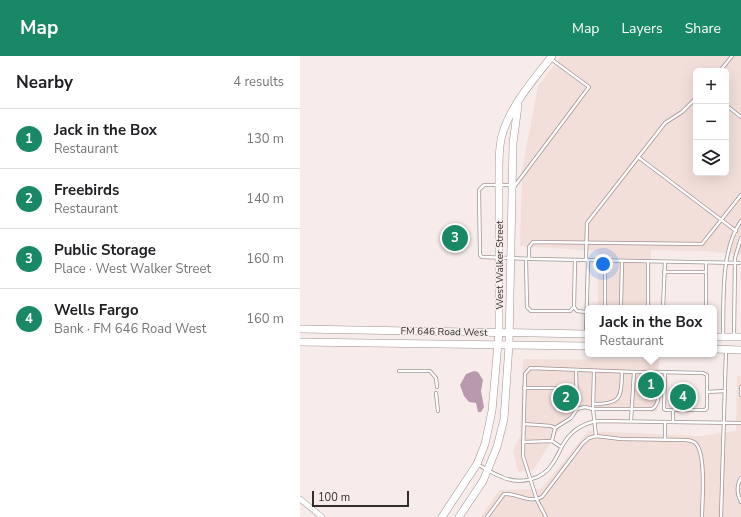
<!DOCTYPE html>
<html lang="en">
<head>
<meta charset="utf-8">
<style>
  body { margin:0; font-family:"Nunito Sans",sans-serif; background:#f2f2f2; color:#202124 }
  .controls { position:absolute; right:12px; top:12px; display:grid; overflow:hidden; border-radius:6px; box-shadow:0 4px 16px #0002 }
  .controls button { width:36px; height:36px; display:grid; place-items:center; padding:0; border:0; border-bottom:1px solid #e0e0e0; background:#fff; color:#202124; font:20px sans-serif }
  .scale { position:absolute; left:12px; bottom:10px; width:97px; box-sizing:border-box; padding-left:4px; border:2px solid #322e2d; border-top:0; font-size:11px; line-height:14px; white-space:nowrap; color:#322e2d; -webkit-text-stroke:3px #f8ecea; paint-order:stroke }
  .you { position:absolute; left:303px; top:208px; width:14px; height:14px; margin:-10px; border:3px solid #fff; border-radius:50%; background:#1a73e8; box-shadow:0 0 0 6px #1a73e833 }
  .badge { display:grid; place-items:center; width:26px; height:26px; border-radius:50%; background:#188867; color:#fff; font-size:13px; font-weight:700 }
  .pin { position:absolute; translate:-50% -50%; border:2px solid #fff; box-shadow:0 1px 4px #0006 }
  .popup { position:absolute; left:285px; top:249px; width:132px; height:52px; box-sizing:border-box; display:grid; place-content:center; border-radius:6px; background:#fff; filter:drop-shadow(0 1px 3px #0005); font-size:13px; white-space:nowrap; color:#757577 }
  .popup b { font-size:15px; color:#202124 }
  .popup::after { content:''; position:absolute; left:50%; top:100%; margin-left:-8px; border:8px solid transparent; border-top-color:#fff }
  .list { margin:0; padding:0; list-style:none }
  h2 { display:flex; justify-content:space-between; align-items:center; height:52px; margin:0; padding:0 16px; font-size:17px }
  h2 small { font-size:13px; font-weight:400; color:#757577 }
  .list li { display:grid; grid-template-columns:26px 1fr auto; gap:12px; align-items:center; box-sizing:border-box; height:60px; padding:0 16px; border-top:1px solid #e0e0e0 }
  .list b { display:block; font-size:15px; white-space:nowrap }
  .list p { margin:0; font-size:13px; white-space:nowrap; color:#757577 }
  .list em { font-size:13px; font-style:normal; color:#757577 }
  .icon { flex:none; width:22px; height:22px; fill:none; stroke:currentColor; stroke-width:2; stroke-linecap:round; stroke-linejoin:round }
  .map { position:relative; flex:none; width:441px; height:461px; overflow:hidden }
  header { display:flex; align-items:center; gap:24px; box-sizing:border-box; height:56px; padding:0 20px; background:#188867; color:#fff }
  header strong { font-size:19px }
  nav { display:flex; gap:22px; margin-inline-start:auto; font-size:14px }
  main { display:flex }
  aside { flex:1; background:#fff }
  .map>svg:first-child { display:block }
  .built { fill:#f3dfda; fill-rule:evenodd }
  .water { fill:#b899ad }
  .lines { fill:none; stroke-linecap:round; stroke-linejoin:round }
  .service-casing { stroke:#9e9390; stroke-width:4 }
  .minor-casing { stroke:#9e9390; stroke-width:6 }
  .tertiary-casing { stroke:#9e9390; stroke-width:8 }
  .secondary-casing { stroke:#9e9390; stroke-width:8 }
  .service { stroke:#fff; stroke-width:2.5 }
  .minor { stroke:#fff; stroke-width:5 }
  .tertiary { stroke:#fff; stroke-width:7 }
  .secondary { stroke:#fff; stroke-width:7 }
  .labels { text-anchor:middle; stroke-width:3; stroke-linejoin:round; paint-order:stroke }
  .street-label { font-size:10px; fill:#322e2d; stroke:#f8ecea }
</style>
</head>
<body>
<header>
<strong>Map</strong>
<nav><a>Map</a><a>Layers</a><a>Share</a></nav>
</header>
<main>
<aside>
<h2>Nearby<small>4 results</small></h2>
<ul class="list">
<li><span class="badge">1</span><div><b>Jack in the Box</b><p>Restaurant</p></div><em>130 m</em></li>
<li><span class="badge">2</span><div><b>Freebirds</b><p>Restaurant</p></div><em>140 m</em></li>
<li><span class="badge">3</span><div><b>Public Storage</b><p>Place · West Walker Street</p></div><em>160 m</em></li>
<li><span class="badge">4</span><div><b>Wells Fargo</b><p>Bank · FM 646 Road West</p></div><em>160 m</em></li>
</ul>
</aside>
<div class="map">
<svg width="441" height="461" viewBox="0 0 441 461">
  <rect width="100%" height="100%" fill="#f8ecea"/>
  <g class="built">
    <path d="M261,0H441V199L404,195L351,194V252H298V195L220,190L222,114L238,30ZM396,15H426V117H396Z"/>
    <polygon points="223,303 359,304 357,356 280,354 261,371 233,414 218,416 213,395 220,380"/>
    <polygon points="437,320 441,320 441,461 181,461 199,434 241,433 288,375 399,380 436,375"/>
  </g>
  <polygon class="water" points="174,315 178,316 183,324 181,335 184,351 181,356 178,356 176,347 169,346 164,340 160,329 166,318"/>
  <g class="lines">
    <defs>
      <g id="service">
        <polyline points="420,15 432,0"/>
        <polyline points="426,49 441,61"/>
        <polyline points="338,101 436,175"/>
        <polyline points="212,129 184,129 179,134 180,199 182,201 233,203 441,207"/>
        <polyline points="214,131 289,31 251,3"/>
        <polyline points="226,203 227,251 231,255 270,255 274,251 275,204"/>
        <polyline points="229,203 229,191 233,186 402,188 441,139"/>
        <polyline points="286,204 287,167 365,67 382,56 396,42"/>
        <polyline points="305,204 305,249 308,252"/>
        <polyline points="364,216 406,216"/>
        <polyline points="274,251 277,255 286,256"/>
        <polyline points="320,252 321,249 322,205"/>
        <polyline points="348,252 348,205"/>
        <polyline points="363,252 365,206"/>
        <polyline points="406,252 406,207"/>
        <polyline points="286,278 288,204"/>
        <path d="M423,280C424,245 420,195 441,165"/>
        <polyline points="434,280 435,202 441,182"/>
        <polyline points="276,314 277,353 285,351 293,353 296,380"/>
        <polyline points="99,315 130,315 136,322 137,331"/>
        <path d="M294,315L293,353H352C362,348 358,327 358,316H334"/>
        <polyline points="358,316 403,317 407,319 407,352 405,354 366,354 364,353 365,316"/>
        <polyline points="441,331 441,339"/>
        <polyline points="224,332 276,332"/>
        <polyline points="407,336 425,335"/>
        <polyline points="136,337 138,355"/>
        <path d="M294,348C322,348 321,341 322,316"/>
        <polyline points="373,354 373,366"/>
        <polyline points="224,368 251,370 255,372 252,385"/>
        <polyline points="255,372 271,362 277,353"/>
        <polyline points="365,383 365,366"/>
        <polyline points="223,386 252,385 261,391"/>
        <path d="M177,408C185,412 193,418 202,421C220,429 243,424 253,407C260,397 262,386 271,378C277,371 285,368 295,365L441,367"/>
        <path d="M441,422C436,430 437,438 441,446"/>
        <path d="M187,461L204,438C218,437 229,448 242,441L283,387L289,382L296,380L321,383L385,384C387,384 392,385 394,386C407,394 402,446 402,461"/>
        <polyline points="246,461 237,444 223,400 225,318 230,312 334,316 331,365"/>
        <polyline points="421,461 426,294"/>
      </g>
      <polyline id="minor" points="0,443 22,461"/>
      <g id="tertiary">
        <path d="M142,461L177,408L185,388L192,355L199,276V110C199,99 199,87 203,76C212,48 234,23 252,0"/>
        <polyline points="159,461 183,425 197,391 204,363 209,289 213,87 218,50"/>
      </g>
      <g id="secondary">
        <polyline points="0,273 288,278"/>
        <polyline points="414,281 441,281"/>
        <polyline points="0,286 288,290"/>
        <polyline points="414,293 441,294"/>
      </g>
    </defs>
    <use href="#service" class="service-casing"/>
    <use href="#minor" class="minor-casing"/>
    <use href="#tertiary" class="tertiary-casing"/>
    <use href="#secondary" class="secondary-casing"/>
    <use href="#service" class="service"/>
    <use href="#minor" class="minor"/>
    <use href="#tertiary" class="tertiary"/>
    <use href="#secondary" class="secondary"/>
  </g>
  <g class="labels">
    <g class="street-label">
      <text transform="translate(199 209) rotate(-90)" y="4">West Walker Street</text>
      <text transform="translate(144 275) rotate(1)" y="4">FM 646 Road West</text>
    </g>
  </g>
</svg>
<div class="controls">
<button>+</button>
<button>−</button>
<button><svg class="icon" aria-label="layers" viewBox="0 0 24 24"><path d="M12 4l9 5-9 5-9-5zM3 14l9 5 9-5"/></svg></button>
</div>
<div class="scale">100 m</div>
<div class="you"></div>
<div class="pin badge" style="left:351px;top:329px">1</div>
<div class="popup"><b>Jack in the Box</b>Restaurant</div>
<div class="pin badge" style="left:266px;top:342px">2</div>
<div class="pin badge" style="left:155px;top:182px">3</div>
<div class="pin badge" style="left:383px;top:341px">4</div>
</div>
</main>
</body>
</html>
